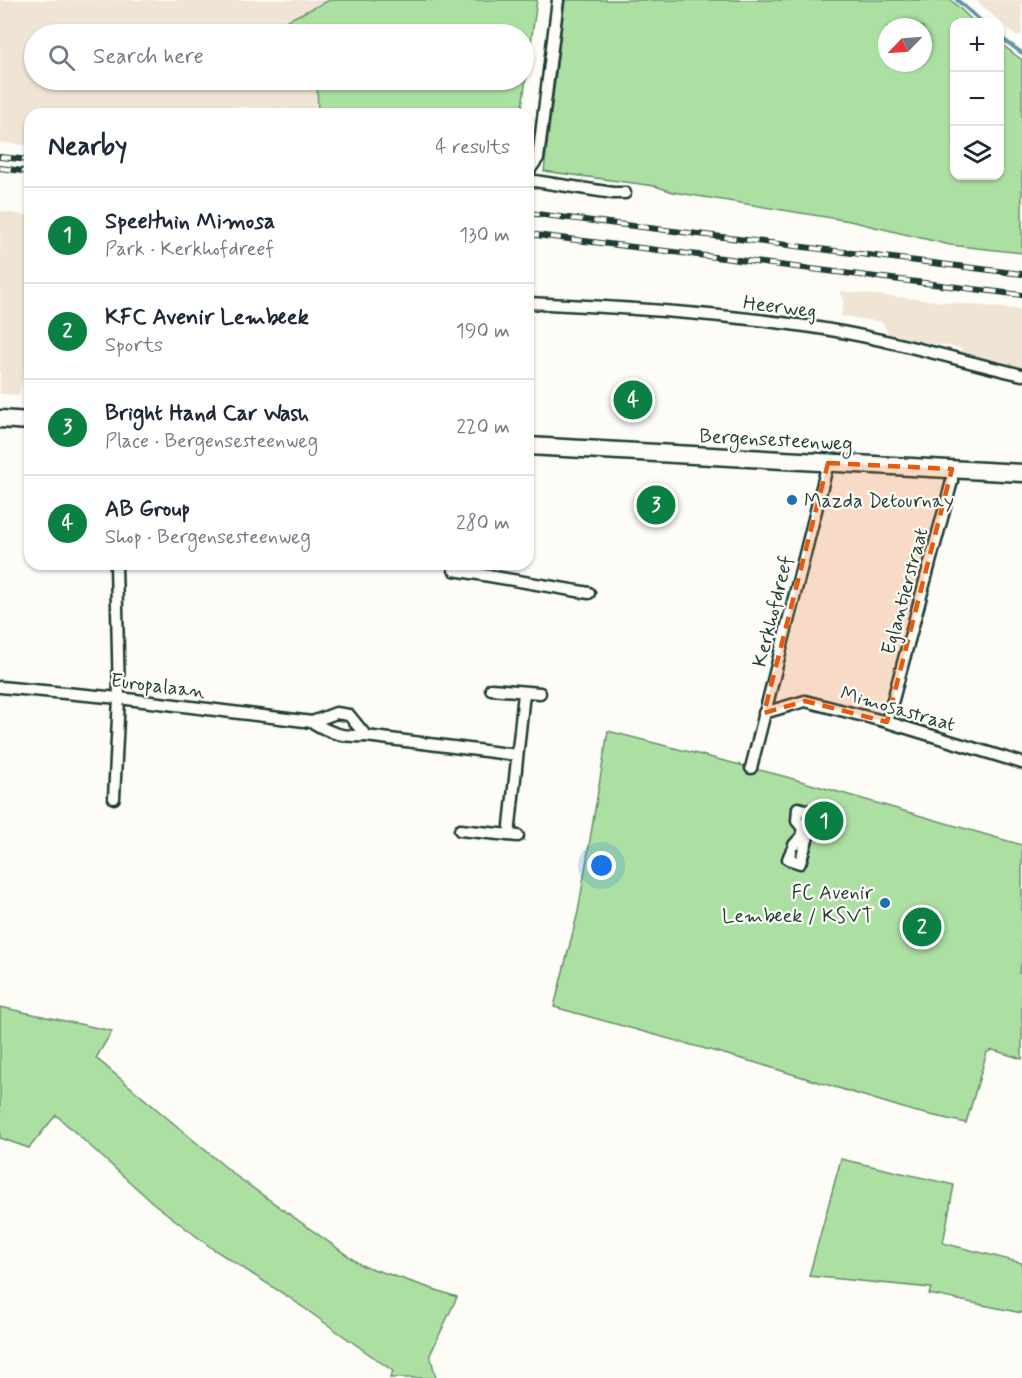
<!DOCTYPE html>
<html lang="en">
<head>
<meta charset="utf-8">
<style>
  body { margin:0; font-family:Mynerve,sans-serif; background:#f2f2f3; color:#1f2937 }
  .controls { position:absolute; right:18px; top:18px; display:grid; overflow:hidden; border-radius:12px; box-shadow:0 2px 4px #0004 }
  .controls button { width:54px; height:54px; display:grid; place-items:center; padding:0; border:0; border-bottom:2px solid #e0e1e3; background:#fff; color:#1f2937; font:30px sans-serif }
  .compass { position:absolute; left:878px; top:18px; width:54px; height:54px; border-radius:50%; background:#fff; box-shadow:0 2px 4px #0004; rotate:245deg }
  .you { position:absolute; left:602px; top:866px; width:21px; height:21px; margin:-15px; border:4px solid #fff; border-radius:50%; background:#1a73e8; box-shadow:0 0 0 9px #1a73e833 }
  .badge { display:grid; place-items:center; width:39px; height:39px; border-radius:50%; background:#0b8043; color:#fff; font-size:20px; font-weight:700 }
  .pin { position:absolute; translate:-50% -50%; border:3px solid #fff; box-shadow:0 2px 6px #0006 }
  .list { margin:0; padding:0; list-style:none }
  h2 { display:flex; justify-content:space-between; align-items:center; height:78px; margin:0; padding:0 24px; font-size:26px }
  h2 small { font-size:20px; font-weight:400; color:#747a83 }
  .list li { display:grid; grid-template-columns:39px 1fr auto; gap:18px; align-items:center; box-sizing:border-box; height:96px; padding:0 24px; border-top:2px solid #e0e1e3 }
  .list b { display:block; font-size:22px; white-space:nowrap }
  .list p { margin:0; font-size:20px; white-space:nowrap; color:#747a83 }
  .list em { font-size:20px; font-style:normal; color:#747a83 }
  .icon { flex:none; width:33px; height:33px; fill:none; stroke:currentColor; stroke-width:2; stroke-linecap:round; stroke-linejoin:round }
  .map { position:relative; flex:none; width:1022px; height:1378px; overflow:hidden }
  .search { position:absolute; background:#fff; box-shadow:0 2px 4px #0004; left:24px; top:24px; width:510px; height:66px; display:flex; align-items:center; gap:15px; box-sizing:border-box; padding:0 21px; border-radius:33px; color:#747a83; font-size:22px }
  .panel { position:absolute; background:#fff; box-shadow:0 2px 4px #0004; left:24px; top:108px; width:510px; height:462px; border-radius:18px }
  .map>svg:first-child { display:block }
  .built { fill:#f0e5d5 }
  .green { fill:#ace0a2; stroke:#668e6b; stroke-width:1.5; fill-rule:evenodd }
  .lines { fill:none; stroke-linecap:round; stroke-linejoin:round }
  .stream { stroke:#6098a2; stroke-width:4 }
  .minor-casing { stroke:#1f3d34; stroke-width:15 }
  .primary-casing { stroke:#1f3d34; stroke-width:21 }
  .minor { stroke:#fdfcf7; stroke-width:10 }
  .primary { stroke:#fdfcf7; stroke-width:16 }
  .rail-casing { stroke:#1f3d34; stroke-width:6 }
  .rail { stroke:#fdfcf7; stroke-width:4; stroke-dasharray:11; stroke-linecap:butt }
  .marked { fill:#e8590c; fill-opacity:0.2; stroke:#e8590c; stroke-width:4.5; stroke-dasharray:12 8; stroke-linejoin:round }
  .poi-dot { fill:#1f6fb2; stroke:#fdfcf7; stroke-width:2 }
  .labels { text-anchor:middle; stroke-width:4.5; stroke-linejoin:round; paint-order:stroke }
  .street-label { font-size:20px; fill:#1f3d34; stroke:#fdfcf7 }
  .poi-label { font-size:20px; fill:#1f3d34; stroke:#fdfcf7; text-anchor:start }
</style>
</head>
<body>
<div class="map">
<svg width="1022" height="1378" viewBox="0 0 1022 1378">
  <rect width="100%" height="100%" fill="#fdfcf7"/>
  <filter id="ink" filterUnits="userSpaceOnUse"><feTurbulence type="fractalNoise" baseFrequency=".0167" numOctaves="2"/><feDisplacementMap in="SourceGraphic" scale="12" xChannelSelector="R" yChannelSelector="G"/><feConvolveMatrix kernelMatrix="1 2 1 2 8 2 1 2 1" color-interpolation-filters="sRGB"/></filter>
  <g filter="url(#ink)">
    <g class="built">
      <polygon points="0,0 330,0 278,25 273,34 34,34 34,80 317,80 318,111 224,106 198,114 30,114 30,146 0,142"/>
      <polygon points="976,0 1022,0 1022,34 1016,36"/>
      <polygon points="0,211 30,216 30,305 25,367 19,395 0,394"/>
      <polygon points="840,291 1022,310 1022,369 962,357 961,348 901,339 889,335 882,322 841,316 844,300"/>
    </g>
    <g class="green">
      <polygon points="330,0 537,0 521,114 318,114 317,80 524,80 524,34 273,34 277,25"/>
      <path d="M565,0H951L974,22H954V176H1000V43L1022,60V253L950,245L850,221L673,192L655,186L544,171ZM887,27H923V63H887Z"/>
      <polygon points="608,731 783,776 1022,845 1022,961 1019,973 1022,974 1022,1059 993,1050 987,1052 966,1123 913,1111 753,1062 554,1007 578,912"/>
      <polygon points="0,1007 112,1031 96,1058 236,1176 361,1265 457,1297 430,1355 436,1378 390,1378 393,1371 287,1296 213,1249 153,1203 56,1115 29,1148 0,1138"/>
      <polygon points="841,1159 954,1185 943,1243 1022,1263 1022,1313 929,1294 931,1288 809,1276"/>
    </g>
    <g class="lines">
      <g class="stream">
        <polyline points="957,0 982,22"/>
        <polyline points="1000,37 1022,53"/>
      </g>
      <defs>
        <g id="minor">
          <polyline points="528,172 538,158 558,0"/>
          <polyline points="528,180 613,193 625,193"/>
          <path d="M528,303C620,307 713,313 805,326C878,336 950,358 1022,375"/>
          <polyline points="455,564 454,570 589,593"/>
          <path d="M0,687L119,698L312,722C332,734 342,737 366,736"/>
          <polyline points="491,689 540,693"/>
          <polyline points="764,713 805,701 887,722 1022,763"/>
          <polyline points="312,722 336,713 349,715 366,736 517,755"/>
          <polyline points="887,722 952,481 952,469"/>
          <polyline points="751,768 828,463"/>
          <polyline points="114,798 119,698 116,564"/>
          <polyline points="460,830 518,836"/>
          <polyline points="509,835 524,693"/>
          <polyline points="794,845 802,836 803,825"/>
          <polyline points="791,852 788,859 800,863 815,813 798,808 797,821 802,827"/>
        </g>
        <g id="primary">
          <polyline points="0,419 30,421"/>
          <polyline points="528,446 1022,473"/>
        </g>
      </defs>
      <use href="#minor" class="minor-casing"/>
      <use href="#primary" class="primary-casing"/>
      <use href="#minor" class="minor"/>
      <use href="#primary" class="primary"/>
      <defs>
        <g id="rail">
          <polyline points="0,157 30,160"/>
          <polyline points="0,168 30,172"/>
          <polyline points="528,213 1022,274"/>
          <polyline points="528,234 1022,295"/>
        </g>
      </defs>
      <use href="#rail" class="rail-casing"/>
      <use href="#rail" class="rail"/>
    </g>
  </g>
  <path class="marked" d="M828,463L952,469L887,722L805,701L764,713Z"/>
  <g class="poi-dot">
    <circle cx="792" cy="500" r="6"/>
    <circle cx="885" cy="903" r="6"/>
  </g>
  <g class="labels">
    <g class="street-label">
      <text transform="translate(780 306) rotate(7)" y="7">Heerweg</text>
      <text transform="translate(776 439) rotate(3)" y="7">Bergensesteenweg</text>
      <text transform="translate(904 591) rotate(-75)" y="7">Eglantierstraat</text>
      <text transform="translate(772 611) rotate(-76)" y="7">Kerkhofdreef</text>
      <text transform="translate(158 685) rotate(7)" y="7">Europalaan</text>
      <text transform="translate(898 708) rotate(16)" y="7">Mimosastraat</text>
    </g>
    <g class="poi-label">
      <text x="804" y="507">Mazda Detournay</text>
      <text x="873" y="899" text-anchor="end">FC Avenir<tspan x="873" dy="23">Lembeek / KSVT</tspan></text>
    </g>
  </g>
</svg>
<div class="controls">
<button>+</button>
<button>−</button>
<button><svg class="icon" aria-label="layers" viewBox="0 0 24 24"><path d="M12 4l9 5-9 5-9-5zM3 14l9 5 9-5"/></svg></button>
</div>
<svg class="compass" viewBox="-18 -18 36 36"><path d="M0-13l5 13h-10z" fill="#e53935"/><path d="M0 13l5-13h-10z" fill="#747a83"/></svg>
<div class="you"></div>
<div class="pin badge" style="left:824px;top:821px">1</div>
<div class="pin badge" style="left:922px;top:927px">2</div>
<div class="pin badge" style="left:656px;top:505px">3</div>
<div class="pin badge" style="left:633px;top:400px">4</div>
<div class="search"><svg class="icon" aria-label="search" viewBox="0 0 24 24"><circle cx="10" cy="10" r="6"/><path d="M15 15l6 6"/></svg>Search here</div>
<section class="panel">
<h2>Nearby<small>4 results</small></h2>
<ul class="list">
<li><span class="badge">1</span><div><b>Speeltuin Mimosa</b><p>Park · Kerkhofdreef</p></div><em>130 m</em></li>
<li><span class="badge">2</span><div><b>KFC Avenir Lembeek</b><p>Sports</p></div><em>190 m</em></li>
<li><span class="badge">3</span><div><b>Bright Hand Car Wash</b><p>Place · Bergensesteenweg</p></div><em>220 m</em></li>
<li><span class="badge">4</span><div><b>AB Group</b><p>Shop · Bergensesteenweg</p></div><em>280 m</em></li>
</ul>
</section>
</div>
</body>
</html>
